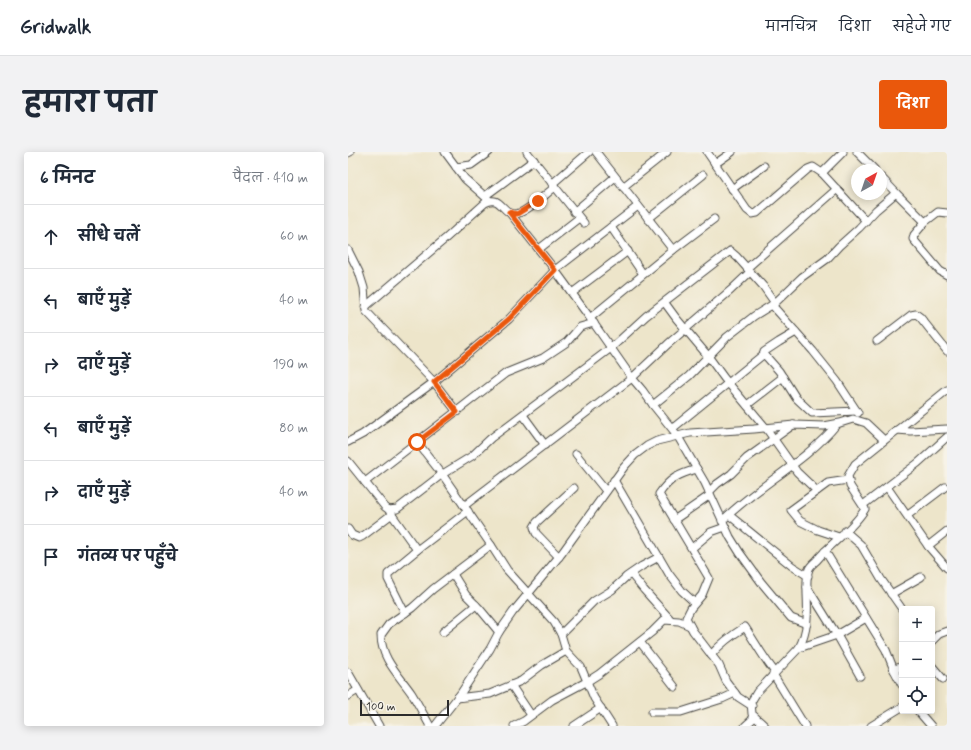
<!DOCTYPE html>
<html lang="hi">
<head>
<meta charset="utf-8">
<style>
  body { margin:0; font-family:Mynerve,"Playpen Sans Deva",sans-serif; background:#f2f2f3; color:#1f2937 }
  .controls { position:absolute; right:12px; bottom:12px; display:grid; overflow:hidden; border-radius:4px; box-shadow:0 2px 10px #0003 }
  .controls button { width:36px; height:36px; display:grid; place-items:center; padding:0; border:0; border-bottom:1px solid #e0e1e3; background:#fff; color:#1f2937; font:20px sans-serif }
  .compass { position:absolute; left:503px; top:12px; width:36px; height:36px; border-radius:50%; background:#fff; box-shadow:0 2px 10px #0003; rotate:40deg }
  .scale { position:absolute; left:12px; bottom:10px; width:89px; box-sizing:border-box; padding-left:4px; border:2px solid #2b2b2b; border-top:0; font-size:11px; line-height:14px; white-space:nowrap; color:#2b2b2b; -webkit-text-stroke:3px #f7f3e8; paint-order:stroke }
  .stop { position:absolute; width:12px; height:12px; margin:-9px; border:3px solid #ea580c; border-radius:50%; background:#fff }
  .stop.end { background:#ea580c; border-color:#fff; box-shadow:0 1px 4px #0008 }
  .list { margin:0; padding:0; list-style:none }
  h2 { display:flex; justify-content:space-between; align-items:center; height:52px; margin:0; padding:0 16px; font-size:17px }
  h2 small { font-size:13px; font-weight:400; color:#747a83 }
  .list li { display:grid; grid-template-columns:26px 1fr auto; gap:12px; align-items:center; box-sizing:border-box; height:64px; padding:0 16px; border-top:1px solid #e0e1e3 }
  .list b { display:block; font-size:15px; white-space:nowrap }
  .list em { font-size:13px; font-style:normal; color:#747a83 }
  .icon { flex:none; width:22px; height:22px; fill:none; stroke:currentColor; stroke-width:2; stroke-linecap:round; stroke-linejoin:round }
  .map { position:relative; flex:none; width:599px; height:574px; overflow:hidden; border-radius:4px }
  header { display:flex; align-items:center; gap:24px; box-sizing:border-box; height:56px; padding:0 20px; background:#fff; border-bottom:1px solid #e0e1e3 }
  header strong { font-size:19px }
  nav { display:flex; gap:22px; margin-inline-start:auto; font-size:14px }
  .intro { display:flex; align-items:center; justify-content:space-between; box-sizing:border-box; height:96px; padding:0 24px }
  h1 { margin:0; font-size:28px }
  .button { padding:10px 18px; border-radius:4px; background:#ea580c; color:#fff; font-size:14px; font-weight:700 }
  main { display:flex; gap:24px; padding:0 24px }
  aside { flex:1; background:#fff; border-radius:4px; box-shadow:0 2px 10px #0003 }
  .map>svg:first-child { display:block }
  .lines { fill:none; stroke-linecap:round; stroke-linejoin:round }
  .minor-casing { stroke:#484743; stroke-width:9 }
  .minor { stroke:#fff; stroke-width:7 }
  .route { stroke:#ea580c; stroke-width:5 }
</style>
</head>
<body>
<header>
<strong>Gridwalk</strong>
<nav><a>मानचित्र</a><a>दिशा</a><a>सहेजे गए</a></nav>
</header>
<div class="intro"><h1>हमारा पता</h1><a class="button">दिशा</a></div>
<main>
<aside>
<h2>6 मिनट<small>पैदल · 410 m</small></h2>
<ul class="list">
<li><svg class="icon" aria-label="ahead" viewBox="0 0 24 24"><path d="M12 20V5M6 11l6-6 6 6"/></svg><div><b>सीधे चलें</b></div><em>60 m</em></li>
<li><svg class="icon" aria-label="left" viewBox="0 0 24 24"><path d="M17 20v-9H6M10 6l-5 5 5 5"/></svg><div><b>बाएँ मुड़ें</b></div><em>40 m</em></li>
<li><svg class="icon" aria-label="right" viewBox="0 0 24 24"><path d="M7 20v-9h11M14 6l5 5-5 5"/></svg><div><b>दाएँ मुड़ें</b></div><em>190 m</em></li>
<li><svg class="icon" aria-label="left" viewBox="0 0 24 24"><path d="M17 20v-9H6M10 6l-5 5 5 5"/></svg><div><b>बाएँ मुड़ें</b></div><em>80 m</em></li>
<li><svg class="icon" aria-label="right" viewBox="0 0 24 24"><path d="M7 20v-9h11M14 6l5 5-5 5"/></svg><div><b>दाएँ मुड़ें</b></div><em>40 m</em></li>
<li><svg class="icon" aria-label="arrive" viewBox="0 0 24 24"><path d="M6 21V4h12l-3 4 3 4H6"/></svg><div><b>गंतव्य पर पहुँचे</b></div></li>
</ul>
</aside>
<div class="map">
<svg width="599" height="574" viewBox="0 0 599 574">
  <rect width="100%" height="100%" fill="#f7f3e8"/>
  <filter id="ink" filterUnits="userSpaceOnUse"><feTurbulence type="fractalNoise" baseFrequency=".025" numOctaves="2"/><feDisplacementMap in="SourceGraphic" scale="8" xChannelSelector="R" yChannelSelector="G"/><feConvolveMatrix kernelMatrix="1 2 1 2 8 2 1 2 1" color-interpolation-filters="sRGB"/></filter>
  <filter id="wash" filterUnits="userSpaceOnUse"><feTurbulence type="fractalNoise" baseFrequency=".012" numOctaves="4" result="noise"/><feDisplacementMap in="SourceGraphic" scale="16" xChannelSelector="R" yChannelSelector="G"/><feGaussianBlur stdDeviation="0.9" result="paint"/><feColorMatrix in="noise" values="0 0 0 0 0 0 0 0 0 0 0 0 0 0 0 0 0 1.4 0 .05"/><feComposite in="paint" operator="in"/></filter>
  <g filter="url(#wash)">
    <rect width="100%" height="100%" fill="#ede5ca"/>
  </g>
  <g filter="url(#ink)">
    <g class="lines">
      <defs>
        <g id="minor">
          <polyline points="97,0 117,27 141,48"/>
          <polyline points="179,0 236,71"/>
          <polyline points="248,0 325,98 242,166 284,226 295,239 305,253"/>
          <polyline points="359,0 399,58 404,62 409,61 460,17 465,15 474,21"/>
          <polyline points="495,0 474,21 518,69"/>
          <polyline points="509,0 527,18"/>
          <polyline points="0,1 2,0"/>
          <polyline points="367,12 384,0"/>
          <polyline points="108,15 123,13 141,0"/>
          <polyline points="204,32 241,0"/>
          <polyline points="275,35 319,0"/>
          <polyline points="384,37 416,14"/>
          <polyline points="548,41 577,70 590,60 599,61"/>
          <polyline points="137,44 186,8"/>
          <polyline points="161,60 207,118 242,166"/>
          <polyline points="226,60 267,25"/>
          <polyline points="300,67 355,23"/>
          <polyline points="577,70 566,83 565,87 592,119 599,123"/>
          <polyline points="263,75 295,122"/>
          <polyline points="191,97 231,66"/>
          <polyline points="0,98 11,120 16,136 18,159 86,230 109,260"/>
          <polyline points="325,98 366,67"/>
          <polyline points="399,116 489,37"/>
          <polyline points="224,141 280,99"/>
          <polyline points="317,151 328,166 360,204 376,226 418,276 449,320 469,339 480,331 500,328"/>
          <polyline points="424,153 465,199 489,229 510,261"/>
          <path d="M17,155L97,87L137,51C153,42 154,62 167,62C177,62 199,41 207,35"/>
          <polyline points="529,189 563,163 568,162 572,165 599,199"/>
          <polyline points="416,202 416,200 431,190 448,180"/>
          <polyline points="399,253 435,225"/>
          <polyline points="175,263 197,293"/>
          <polyline points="325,276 416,202 431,219 448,246 464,261 509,259"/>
          <polyline points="549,278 562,279 599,277"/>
          <polyline points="0,290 15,282 86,230 161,167 207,118 290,54"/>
          <polyline points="69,290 94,322 143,393 159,418 206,470 213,482 218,499 233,515 246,546 264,574"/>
          <polyline points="228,302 258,339"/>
          <polyline points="0,309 37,355 41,358 49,357 93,323 124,304 143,286 263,196 298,164 382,99 389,105 415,134 427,151"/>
          <path d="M349,317C331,322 322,326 311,342L361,426L354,443L343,456L338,466L345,479L371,513L378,529L390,545L404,554"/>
          <polyline points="266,328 321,422 334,439 347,451"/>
          <polyline points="17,330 158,221 195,206 219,190 232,175 246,171"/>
          <polyline points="539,335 580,394 599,416"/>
          <polyline points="469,339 443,358 452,369 470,378 491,385"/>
          <polyline points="361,340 369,332 383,322 399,306 445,273"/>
          <polyline points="515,353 570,311 599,285"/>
          <polyline points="116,354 284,226 320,192 383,138 402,120"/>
          <polyline points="42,360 69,398"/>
          <polyline points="381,363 444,414 460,424"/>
          <polyline points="560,363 597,335"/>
          <polyline points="326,368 362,343"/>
          <path d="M374,369C409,334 458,310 489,272"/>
          <polyline points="0,377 4,383 11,386 15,384 44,362"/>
          <polyline points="497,379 513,393 533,427 554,457"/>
          <polyline points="580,394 599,379"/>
          <polyline points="344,396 363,380 377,375"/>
          <polyline points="477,399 538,498 546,518 554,533"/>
          <polyline points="211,405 188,381 186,375 189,370 226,336"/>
          <polyline points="105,422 118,443 131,456 151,480"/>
          <polyline points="283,422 296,438 323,468"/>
          <polyline points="459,435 489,483 512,524"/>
          <polyline points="543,442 573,425"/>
          <polyline points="57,461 40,427 40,422 69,398 120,359"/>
          <polyline points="459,472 443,466 413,430 392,401 382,385 357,331 329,283 305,253 341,224 379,185 406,164 427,151 454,125 479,107 491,94 511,76 528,58 548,41 533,25"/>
          <polyline points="95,480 128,453"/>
          <polyline points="213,482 246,449 264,438 278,425 294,414 311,405"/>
          <polyline points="584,489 591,482 599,479"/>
          <polyline points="292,490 327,535"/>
          <polyline points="451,496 489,483 518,466"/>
          <path d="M363,503C373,491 384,483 397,475C407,490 416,507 427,520"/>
          <polyline points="584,514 595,527"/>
          <polyline points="546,518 554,514"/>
          <polyline points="0,520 31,574"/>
          <polyline points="425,522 457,574"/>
          <polyline points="163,533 183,563"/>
          <polyline points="0,544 10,538"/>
          <polyline points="109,546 142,542 173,529 194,513 218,499"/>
          <polyline points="570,559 583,574"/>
          <polyline points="304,560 333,560 374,547 387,541"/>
          <path d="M82,574C76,563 70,552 64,542C51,523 33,507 33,483L41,472L64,456L85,437L143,393"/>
          <polyline points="87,574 113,541 142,497 151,480 165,460 214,401 276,315 287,303 299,294 309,289 342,281 406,277 446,273 476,274 492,271 505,267 518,271 536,288"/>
          <polyline points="166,574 176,569 204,548 240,529 251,522 304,480 316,468 331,469 342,474"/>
          <polyline points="226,574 253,556"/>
          <polyline points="397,574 407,565"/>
          <path d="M417,574L404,562L403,550L409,540L451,496C460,479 460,461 459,442C459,435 458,424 461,417C462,414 466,411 469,408C484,390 505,377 517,357L502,334L500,324L507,312L599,238"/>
          <polyline points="523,574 554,555"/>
        </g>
      </defs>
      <use href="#minor" class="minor-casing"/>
      <use href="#minor" class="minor"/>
    </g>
  </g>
  <g class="lines" filter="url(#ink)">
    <polyline class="route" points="69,290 109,260 86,230 161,167 207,118 161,60 169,62 190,49"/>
  </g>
</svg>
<div class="controls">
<button>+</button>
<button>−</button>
<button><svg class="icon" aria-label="locate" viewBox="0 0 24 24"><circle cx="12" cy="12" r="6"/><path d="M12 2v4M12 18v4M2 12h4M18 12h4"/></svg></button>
</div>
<svg class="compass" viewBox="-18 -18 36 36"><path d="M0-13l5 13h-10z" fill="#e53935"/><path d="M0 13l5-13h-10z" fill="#747a83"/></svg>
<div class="scale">100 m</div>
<div class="stop" style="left:69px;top:290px"></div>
<div class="stop end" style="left:190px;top:49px"></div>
</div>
</main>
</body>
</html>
